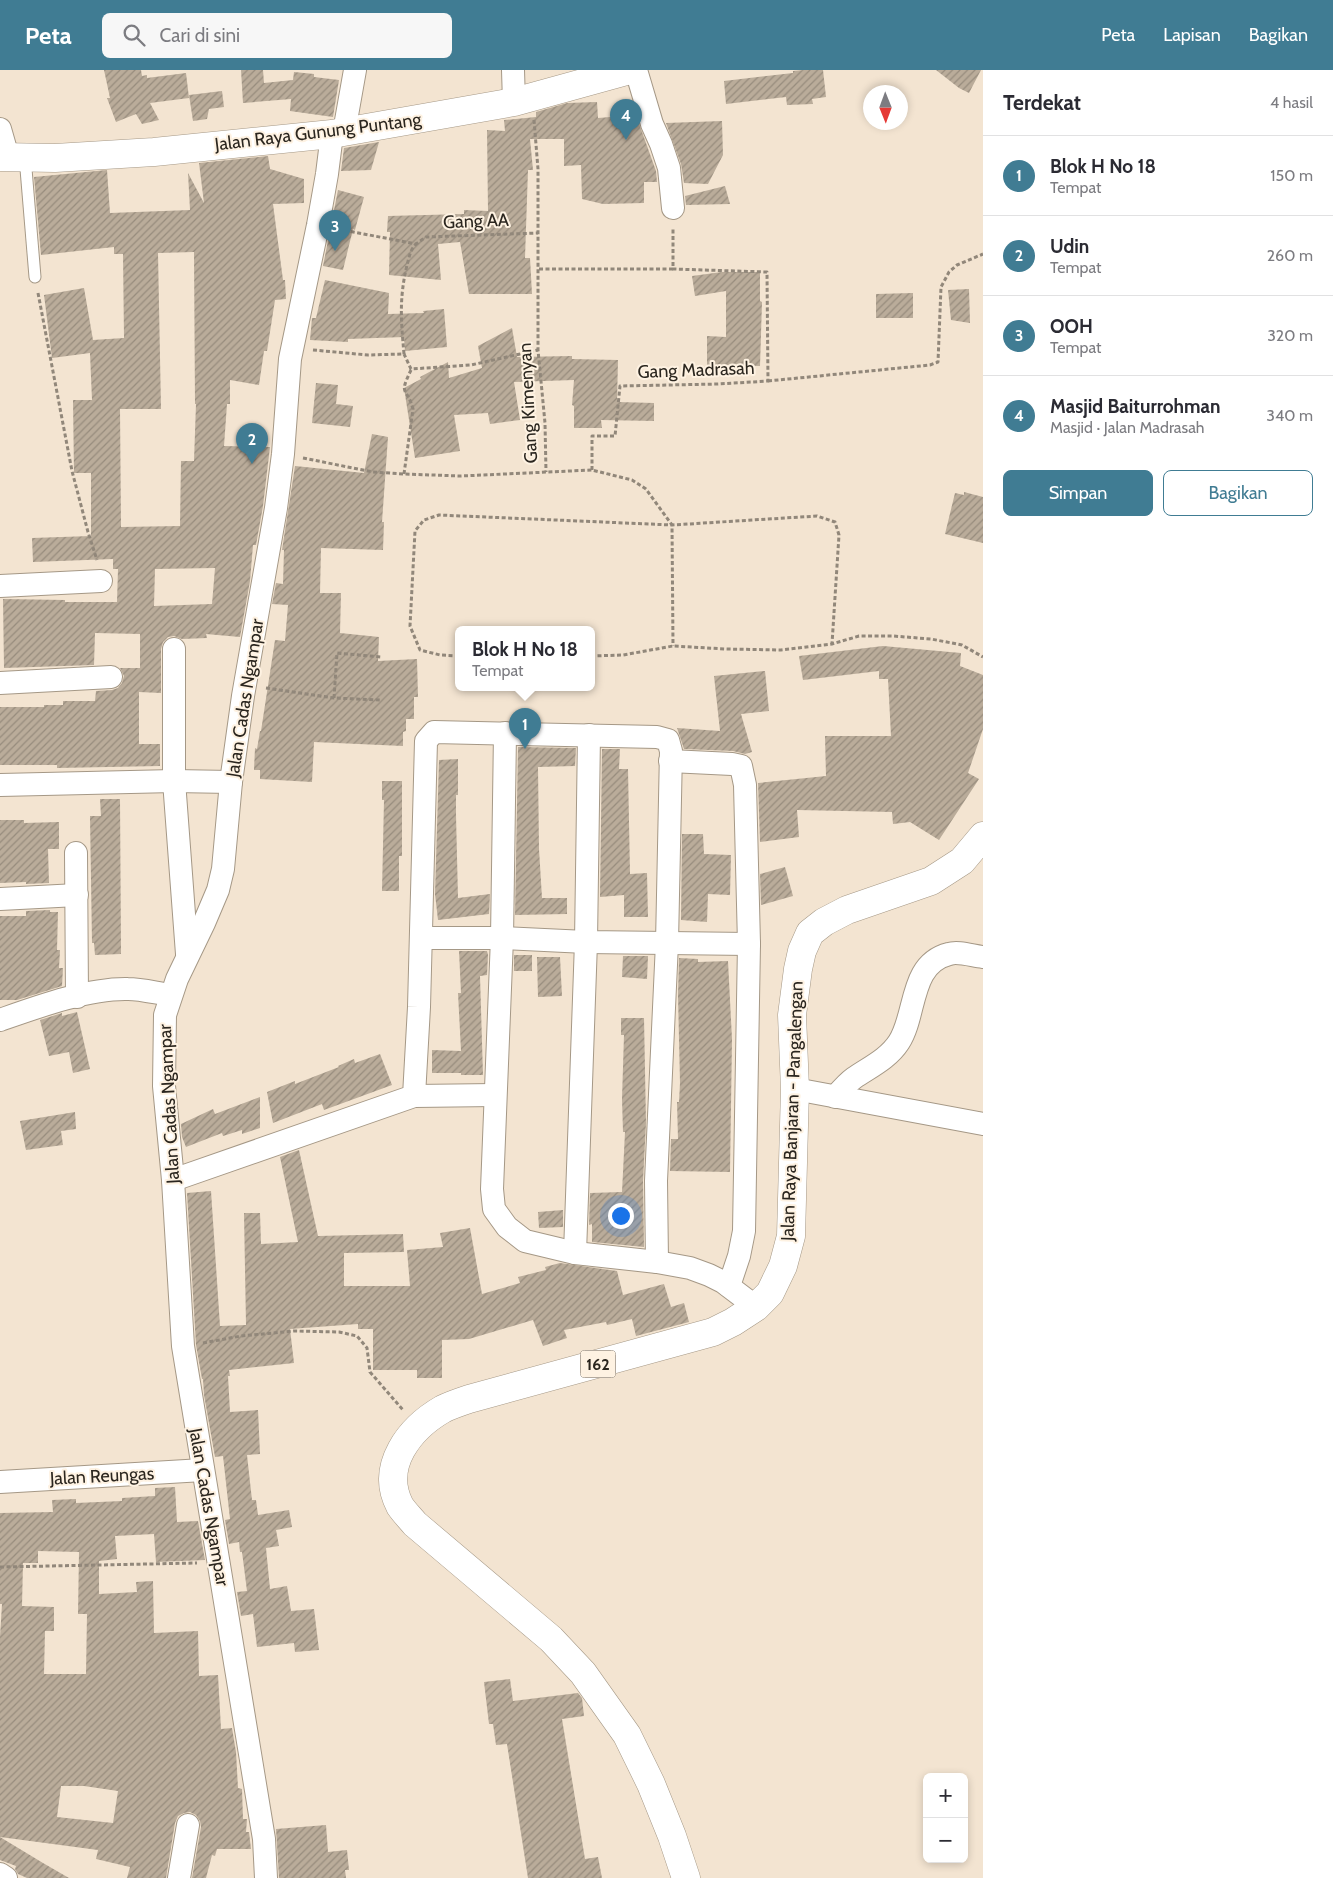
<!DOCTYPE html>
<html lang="id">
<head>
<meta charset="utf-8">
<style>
  body { margin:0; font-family:Cabin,sans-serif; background:#f7f7f7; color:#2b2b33 }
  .controls { position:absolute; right:15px; bottom:15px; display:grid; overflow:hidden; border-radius:8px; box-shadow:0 2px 8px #0003 }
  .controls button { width:45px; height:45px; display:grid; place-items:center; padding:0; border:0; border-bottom:1px solid #e1e1e2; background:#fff; color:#2b2b33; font:25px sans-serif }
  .compass { position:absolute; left:863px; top:15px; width:45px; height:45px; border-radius:50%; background:#fff; box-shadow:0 2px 8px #0003; rotate:179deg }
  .you { position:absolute; left:620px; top:1145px; width:18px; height:18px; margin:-12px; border:4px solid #fff; border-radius:50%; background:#1a73e8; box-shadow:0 0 0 8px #1a73e833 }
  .badge { display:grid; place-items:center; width:32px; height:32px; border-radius:50%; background:#407c93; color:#fff; font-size:16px; font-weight:700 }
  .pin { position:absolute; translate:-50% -41px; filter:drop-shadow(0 1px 2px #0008) }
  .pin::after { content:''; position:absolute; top:26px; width:18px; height:15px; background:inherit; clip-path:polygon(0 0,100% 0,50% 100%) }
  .popup { position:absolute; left:455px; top:556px; width:140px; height:65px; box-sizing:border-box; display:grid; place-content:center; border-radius:8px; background:#fff; filter:drop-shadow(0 1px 4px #0005); font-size:16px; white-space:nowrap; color:#7c7c81 }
  .popup b { font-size:19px; color:#2b2b33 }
  .popup::after { content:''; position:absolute; left:50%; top:100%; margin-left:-10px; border:10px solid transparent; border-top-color:#fff }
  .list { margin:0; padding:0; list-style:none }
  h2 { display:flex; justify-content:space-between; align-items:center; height:65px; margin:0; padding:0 20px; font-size:21px }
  h2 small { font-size:16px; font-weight:400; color:#7c7c81 }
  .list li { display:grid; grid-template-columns:32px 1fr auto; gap:15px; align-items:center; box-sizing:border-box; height:80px; padding:0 20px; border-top:1px solid #e1e1e2 }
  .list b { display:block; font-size:19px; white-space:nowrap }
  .list p { margin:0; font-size:16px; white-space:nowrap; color:#7c7c81 }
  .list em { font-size:16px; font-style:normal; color:#7c7c81 }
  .actions { display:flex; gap:10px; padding:15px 20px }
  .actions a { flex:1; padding:11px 0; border:1px solid #407c93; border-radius:8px; text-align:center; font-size:18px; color:#407c93 }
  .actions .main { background:#407c93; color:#fff }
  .icon { flex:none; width:28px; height:28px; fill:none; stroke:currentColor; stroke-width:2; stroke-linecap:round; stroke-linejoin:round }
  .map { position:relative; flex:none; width:983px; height:1808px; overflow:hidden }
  header { display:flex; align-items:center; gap:30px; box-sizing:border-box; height:70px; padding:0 25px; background:#407c93; color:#fff }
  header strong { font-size:24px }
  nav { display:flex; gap:28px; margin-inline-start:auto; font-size:18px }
  .search { width:350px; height:45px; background:#f7f7f7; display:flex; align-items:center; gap:12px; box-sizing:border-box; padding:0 18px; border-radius:8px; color:#7c7c81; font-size:19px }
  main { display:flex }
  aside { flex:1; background:#fff }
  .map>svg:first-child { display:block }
  .building { fill:url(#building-hatch); fill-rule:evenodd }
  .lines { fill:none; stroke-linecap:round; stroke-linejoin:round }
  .service-casing { stroke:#a59886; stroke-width:13 }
  .minor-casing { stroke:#a59886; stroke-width:24 }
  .tertiary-casing { stroke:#a59886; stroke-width:29 }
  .primary-casing { stroke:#a59886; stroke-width:29 }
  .path { stroke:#91877a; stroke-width:3; stroke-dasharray:4 2.5; stroke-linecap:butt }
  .service { stroke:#fff; stroke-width:11 }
  .minor { stroke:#fff; stroke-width:22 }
  .tertiary { stroke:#fff; stroke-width:28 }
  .primary { stroke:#fff; stroke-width:28 }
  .labels { text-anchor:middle; stroke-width:4; stroke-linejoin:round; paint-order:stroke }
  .shield { fill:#fef2e2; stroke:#6a635a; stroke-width:1 }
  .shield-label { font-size:16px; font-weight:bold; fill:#2b261f }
  .street-label { font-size:18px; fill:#2b261f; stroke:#fef2e2 }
</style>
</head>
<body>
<header>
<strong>Peta</strong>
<div class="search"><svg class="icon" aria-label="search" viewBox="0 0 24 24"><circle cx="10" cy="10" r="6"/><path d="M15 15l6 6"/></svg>Cari di sini</div>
<nav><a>Peta</a><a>Lapisan</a><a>Bagikan</a></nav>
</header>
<main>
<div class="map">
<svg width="983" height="1808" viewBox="0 0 983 1808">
  <defs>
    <pattern id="building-hatch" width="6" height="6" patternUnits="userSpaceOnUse" patternTransform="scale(1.25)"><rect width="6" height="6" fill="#baac9a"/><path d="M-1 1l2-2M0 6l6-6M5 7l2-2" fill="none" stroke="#978c7d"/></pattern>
  </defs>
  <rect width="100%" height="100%" fill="#f3e4d1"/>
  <g class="building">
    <polygon points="104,0 141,0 142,6 147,5 147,8 186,3 189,28 150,33 159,50 142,54 136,44 116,52 107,28 110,28"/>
    <polygon points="241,0 263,0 264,13 293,10 294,2 314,4 314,7 339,10 333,47 290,41 291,29 243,33"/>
    <polygon points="803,0 823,0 826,27 812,29 813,34 787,35 786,27 726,34 724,11 793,3 793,1"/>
    <polygon points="936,0 981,0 969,23 959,18"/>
    <polygon points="222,21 224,37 209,39 207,49 193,51 189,25"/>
    <polygon points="597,32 598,48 636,45 656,101 657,112 644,112 644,133 603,134 582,129 581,95 564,96 564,69 530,69 533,100 528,100 525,188 530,188 532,224 469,224 460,172 438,174 441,210 389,205 390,162 387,162 388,146 464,144 464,140 488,141 487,60 505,61 504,50 536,47 536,42 567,33"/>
    <polygon points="722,51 723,85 708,114 684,113 681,94 666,53"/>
    <polygon points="379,72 371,100 341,101 344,78"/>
    <path d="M268,86L270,99L304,109V133L273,134L283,210H285L286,229L275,230L267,281H264L259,315L230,310V334H227L224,376L270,377L263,436L256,475H253L250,511L240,567L206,564L207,568L182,569L174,566L168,567L163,572L161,579V623L139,622V674H160V696L57,698V695H0V637H44V635H63V631H95L96,621L112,620L118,618L122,613L124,606L120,598H140V564L95,563L94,595L4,598L3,529L65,530V532H117L118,499H113V489L33,492L32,468L91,466V403H74L73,330H92L90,283L52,288L44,225L84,218L93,270L124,268L123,184H114V177L41,185L34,107L107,100L110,143L190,140L188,103L204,133L199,93ZM194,182L195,334H196L194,391H181L180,456L121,457L120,339H161L158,183ZM215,498L212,534L154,536L155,499Z"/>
    <polygon points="725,116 730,134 686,135 685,126"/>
    <polygon points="338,120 364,127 355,160 353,159 343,200 323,196"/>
    <polygon points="722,202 760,202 760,231 762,232 760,296 707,295 707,266 726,267 726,221 695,226 692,206"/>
    <polygon points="325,210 389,223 388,244 424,243 423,241 444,239 447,277 405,281 404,267 348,269 348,272 310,270 312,248 316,248"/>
    <polygon points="969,219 970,253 951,250 948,220"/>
    <polygon points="913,223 913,248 876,248 876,224"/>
    <polygon points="512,258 517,287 572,286 572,289 618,290 617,332 654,333 654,351 601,350 602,358 574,358 574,336 572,335 574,310 514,312 520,350 490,354 488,343 454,345 460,381 415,388 404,318 421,309 420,307 448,292 449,308 482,298 478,276"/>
    <polygon points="316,313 338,315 336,334 353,336 350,357 312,353"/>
    <polygon points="372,364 388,367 382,452 384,452 383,480 321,478 320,523 341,523 340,563 379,567 378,591 417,589 418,627 414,627 414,649 406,649 406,661 403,662 403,676 314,672 312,712 260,709 260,700 254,700 255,678 257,679 260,661 261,661 275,570 285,571 288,535 272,534 276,513 283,514 284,480 282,480 295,396 364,403"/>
    <polygon points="964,422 983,427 983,473 945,464 955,423 964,425"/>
    <polygon points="883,576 961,583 960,596 983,605 983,659 968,703 979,709 939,770 910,752 893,754 892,742 797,740 799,767 760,772 758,713 826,706 825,666 891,666 888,609 879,609 879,601 803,610 799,586"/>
    <polygon points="765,601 769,641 741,644 752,682 745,684 733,681 684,679 677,658 720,661 714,606"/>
    <polygon points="518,677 576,678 575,696 538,697 539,779 542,828 567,828 567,844 515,845"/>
    <polygon points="602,679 620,679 619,699 628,699 630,804 647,803 648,847 624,847 624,825 600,827"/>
    <polygon points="458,689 458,725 456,725 456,745 458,828 490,824 489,844 438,850 435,824 439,690"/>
    <polygon points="382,711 402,711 402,786 399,786 399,821 382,821 384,730 382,730"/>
    <polygon points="100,729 120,729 121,884 95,885 94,873 92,873 90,746 101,746"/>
    <polygon points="0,750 24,750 24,753 59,752 59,779 48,779 49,813 26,814 26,812 0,813"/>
    <polygon points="682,764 703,764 704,784 731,785 730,825 708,824 707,852 681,850"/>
    <polygon points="785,797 793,826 761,835 760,804"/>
    <polygon points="50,840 50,842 58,842 57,880 60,880 59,898 63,898 62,916 17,930 0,930 0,846 26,846 26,841"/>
    <polygon points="459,881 487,881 488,885 487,905 480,906 483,1005 461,1005 461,1003 432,1003 432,980 461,981 458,923 461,923"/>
    <rect x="514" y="885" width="18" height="16"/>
    <polygon points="623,886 648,886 647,909 622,907"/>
    <polygon points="537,887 560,887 562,926 538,927"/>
    <polygon points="679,888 698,889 698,892 728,891 732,969 730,1102 670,1101 671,1069 678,1069 677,1032 679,1032 680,1013 678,925"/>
    <polygon points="77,942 90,999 73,1003 69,982 49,986 40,950 62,943 62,946"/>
    <polygon points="621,948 644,948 646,1053 643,1111 644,1177 592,1172 592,1154 589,1155 590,1123 622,1122 625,1062 623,1062 622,1029 624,965 621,965"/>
    <polygon points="380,984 392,1015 324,1040 322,1034 273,1053 267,1022 295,1011 295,1014 339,997 338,996 354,989 355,993"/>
    <polygon points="260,1027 260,1058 242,1064 242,1060 223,1066 222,1063 186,1077 182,1067 181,1054 213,1039 215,1044"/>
    <polygon points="75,1042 76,1059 61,1061 63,1075 26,1080 20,1051"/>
    <polygon points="299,1080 318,1166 403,1164 404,1182 344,1183 344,1216 410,1216 407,1180 443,1177 440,1163 470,1158 482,1224 520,1213 518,1207 546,1200 545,1197 560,1193 617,1201 623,1225 664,1214 671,1237 684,1233 689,1252 636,1266 632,1249 607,1255 606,1252 564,1260 567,1268 543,1276 533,1250 469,1269 442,1270 442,1308 417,1308 417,1300 373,1300 373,1259 358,1259 358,1254 290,1259 294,1293 229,1300 230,1306 228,1306 230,1342 258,1340 260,1384 247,1385 252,1430 256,1430 258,1445 289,1440 292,1457 276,1460 279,1476 266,1478 270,1519 287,1516 291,1541 314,1539 319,1580 295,1582 294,1573 257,1577 253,1544 241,1546 237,1522 247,1521 242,1482 240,1482 239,1472 229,1474 225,1450 230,1449 223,1386 215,1387 204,1325 203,1309 202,1309 196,1275 187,1123 211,1121 220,1256 246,1255 244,1143 260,1143 261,1174 298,1172 280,1087"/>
    <polygon points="563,1140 563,1157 539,1158 538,1142"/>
    <path d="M175,1417L177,1452L198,1451L205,1490L156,1492L154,1464L115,1466L117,1489L99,1491V1524L137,1522L136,1512L153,1511L154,1563L198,1561L199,1606L218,1605L221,1659L232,1658L236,1682L238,1718L242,1719L243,1749H247L246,1762H249L251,1779H217L215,1786L212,1785L206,1808H192L201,1757L200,1751L196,1745L190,1742L184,1743L178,1746L175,1753L166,1808H127L130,1797L96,1789L98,1780L0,1767V1567L2,1534H0V1443L53,1442L52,1430L76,1429V1433L122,1431V1428L155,1426V1418ZM38,1481L79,1482L78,1544H87L86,1604H44L45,1561H54V1537L22,1536L23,1493H38ZM61,1716H84L118,1721L113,1753L57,1747Z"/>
    <polygon points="510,1609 513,1631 578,1623 582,1628 584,1646 562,1649 585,1789 598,1787 602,1808 528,1808 507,1674 496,1675 493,1654 489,1654 484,1612"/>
    <polygon points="326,1755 328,1782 347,1780 349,1800 345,1800 346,1808 279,1808 276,1759"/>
    <polygon points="0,1767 43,1793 69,1808 27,1808 18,1804 15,1799 16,1796 0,1790"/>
  </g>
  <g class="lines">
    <defs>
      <polyline id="service" points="25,87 35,207"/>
      <g id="minor">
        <polyline points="513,0 514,32"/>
        <polyline points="636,0 652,54 661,74 669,98 673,138"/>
        <polyline points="0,59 8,87"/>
        <polyline points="344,62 355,0"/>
        <polyline points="0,516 101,511"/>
        <polyline points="174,579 174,711 187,884"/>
        <polyline points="0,613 111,607"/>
        <polyline points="505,663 502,868 492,1119 494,1139 507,1157 525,1171 575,1183 657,1192 690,1198 709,1205 723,1212 756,1237"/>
        <polyline points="670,691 732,694 741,696 745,715 749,874 744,1161 739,1186 729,1216"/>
        <polyline points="0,715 174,711 231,712"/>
        <polyline points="76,783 77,927"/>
        <polyline points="0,829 77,825"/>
        <polyline points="421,868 502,868 586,872 749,874"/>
        <path d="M0,950C37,937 89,918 128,919C141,919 156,923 170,925"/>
        <polyline points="795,1019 983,1054"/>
        <polyline points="414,1026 495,1025"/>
        <path d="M835,1027C841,1020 847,1013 854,1008C870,997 888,989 899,972C917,944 909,894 949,884C958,881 973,886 983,887"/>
        <polyline points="173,1110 414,1026 419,937 426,671 434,662 657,667 668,670 671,681 667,873 656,1111 657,1192"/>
        <polyline points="575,1183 586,872 589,665"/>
        <polyline points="0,1412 203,1400"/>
        <polyline points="0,1804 6,1808"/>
        <polyline points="179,1808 188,1755"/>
        <polyline points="266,1808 264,1769 183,1276 173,1110 164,1016 165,945 177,909 204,853 218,820 223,799 231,712 243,626 276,438 283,384 290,289 318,155 327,104 332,64"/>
      </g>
      <polyline id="tertiary" points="0,87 55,88 154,82 332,64 514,32 630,0"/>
      <path id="primary" d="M686,1808L672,1766L651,1714L627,1665L583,1603L551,1569L415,1454C410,1448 404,1442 400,1436C379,1396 410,1358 443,1339C451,1335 460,1332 469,1329L713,1262L733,1252L756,1237L770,1223L783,1196L791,1166L795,1019L792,945L798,899L802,881L810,863L824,852L847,840L931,811L962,791L983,766"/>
    </defs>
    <use href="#service" class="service-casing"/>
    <use href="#minor" class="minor-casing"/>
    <use href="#tertiary" class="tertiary-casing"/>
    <use href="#primary" class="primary-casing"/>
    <g class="path">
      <polyline points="534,50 538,99 538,280 545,353 546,402"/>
      <polyline points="338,159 416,174 426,167 538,163"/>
      <polyline points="539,199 673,199"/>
      <polyline points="38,223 72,401 88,462 97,490"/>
      <polyline points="313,280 368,285 404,284 411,299 471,295 538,280"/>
      <path d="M404,284C401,250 399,229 407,195C409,188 410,180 416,174"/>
      <polyline points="768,311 930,295 938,292 941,217 949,202 957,195 983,184"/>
      <polyline points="303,388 373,402 404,404 461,406 592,400 632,410 646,419 672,455 673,576"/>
      <polyline points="592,400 592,366 615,366 620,316 718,314 768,311 767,202 673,199 673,158"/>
      <path d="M404,404L413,339C407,316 398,327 411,300"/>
      <polyline points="459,586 440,585 420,580 410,556 415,461 424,450 439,445 672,455 817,446 835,452 839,465 832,574"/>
      <polyline points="591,586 623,585 673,576 726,579 781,580 832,574 859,566 893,566 931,569 962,575 983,587"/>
      <polyline points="266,618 334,628 380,630"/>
      <polyline points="334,628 337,583 381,587"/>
      <polyline points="203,1273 241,1266 294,1261 339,1262 357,1266 367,1278 370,1302 403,1340"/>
      <polyline points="0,1497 197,1493"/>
    </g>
    <use href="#service" class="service"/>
    <use href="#minor" class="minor"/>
    <use href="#tertiary" class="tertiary"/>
    <use href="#primary" class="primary"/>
  </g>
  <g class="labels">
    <rect class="shield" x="580.5" y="1280.5" width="35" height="27" rx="4"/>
    <g class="shield-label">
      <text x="598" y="1300">162</text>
    </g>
    <g class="street-label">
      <text transform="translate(318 62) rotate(-7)" y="6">Jalan Raya Gunung Puntang</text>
      <text transform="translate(476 151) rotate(-2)" y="6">Gang AA</text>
      <text transform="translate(696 300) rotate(-2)" y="6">Gang Madrasah</text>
      <text transform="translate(528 333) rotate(-93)" y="6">Gang Kimenyan</text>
      <text transform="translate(245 628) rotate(-81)" y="6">Jalan Cadas Ngampar</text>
      <text transform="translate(169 1034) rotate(-93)" y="6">Jalan Cadas Ngampar</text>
      <text transform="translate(792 1041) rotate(-88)" y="6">Jalan Raya Banjaran - Pangalengan</text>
      <text transform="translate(102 1406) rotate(-3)" y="6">Jalan Reungas</text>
      <text transform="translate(209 1437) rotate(80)" y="6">Jalan Cadas Ngampar</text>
    </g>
  </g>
</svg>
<div class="controls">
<button>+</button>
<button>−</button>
</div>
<svg class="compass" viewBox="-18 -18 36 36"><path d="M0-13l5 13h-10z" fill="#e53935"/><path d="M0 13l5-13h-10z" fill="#7c7c81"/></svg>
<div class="you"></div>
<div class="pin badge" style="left:525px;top:679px">1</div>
<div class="popup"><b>Blok H No 18</b>Tempat</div>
<div class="pin badge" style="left:252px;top:394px">2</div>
<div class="pin badge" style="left:335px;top:181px">3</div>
<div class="pin badge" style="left:626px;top:70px">4</div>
</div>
<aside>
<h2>Terdekat<small>4 hasil</small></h2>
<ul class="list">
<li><span class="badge">1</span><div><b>Blok H No 18</b><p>Tempat</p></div><em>150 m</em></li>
<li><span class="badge">2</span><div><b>Udin</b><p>Tempat</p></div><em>260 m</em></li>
<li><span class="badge">3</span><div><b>OOH</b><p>Tempat</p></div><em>320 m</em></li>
<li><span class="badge">4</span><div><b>Masjid Baiturrohman</b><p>Masjid · Jalan Madrasah</p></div><em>340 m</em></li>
</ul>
<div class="actions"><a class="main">Simpan</a><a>Bagikan</a></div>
</aside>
</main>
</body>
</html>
